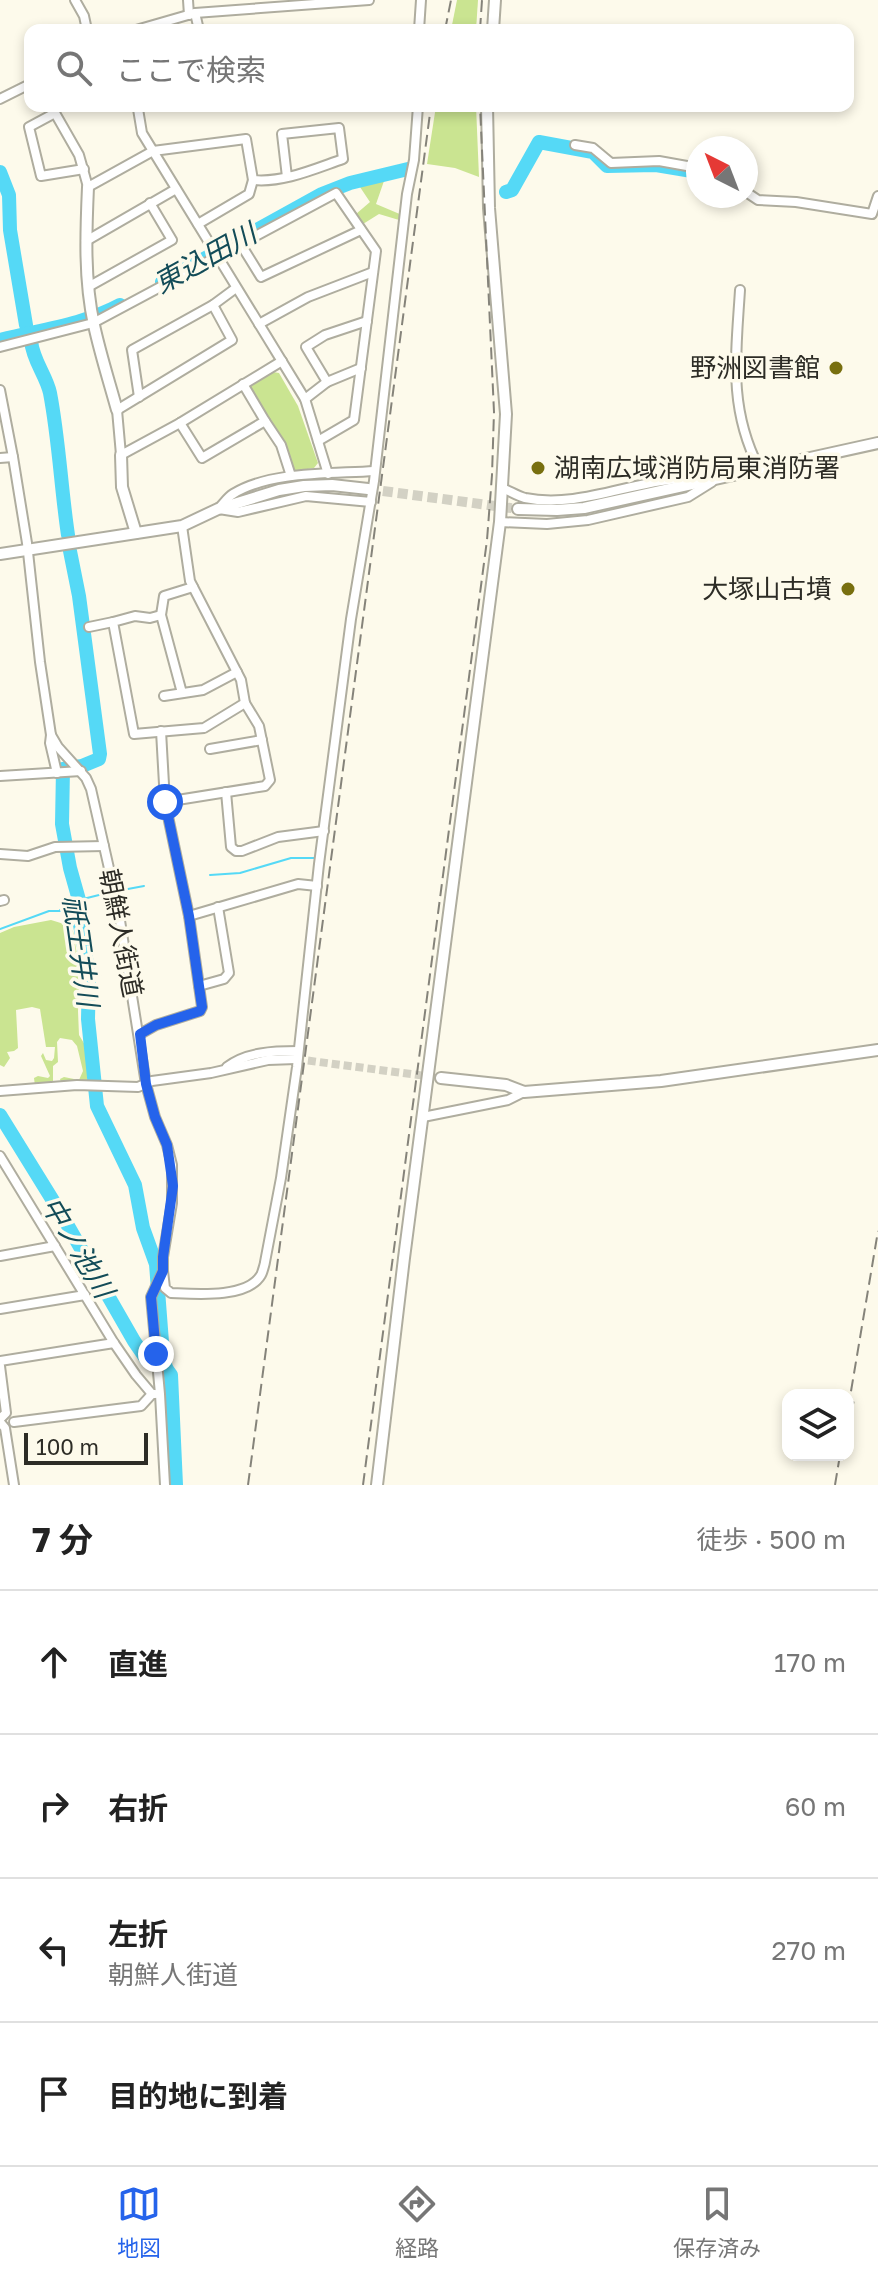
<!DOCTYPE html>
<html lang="ja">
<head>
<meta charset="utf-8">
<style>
  body { margin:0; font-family:"Golos Text","Noto Sans JP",sans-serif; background:#f6f6f6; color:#222 }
  .controls { position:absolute; right:24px; bottom:24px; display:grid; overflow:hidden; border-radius:16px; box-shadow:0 4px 12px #0003 }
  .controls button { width:72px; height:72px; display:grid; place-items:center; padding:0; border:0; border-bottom:2px solid #e0e0e0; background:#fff; color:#222; font:40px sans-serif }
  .compass { position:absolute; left:686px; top:136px; width:72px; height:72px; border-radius:50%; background:#fff; box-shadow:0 4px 12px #0003; rotate:318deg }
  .scale { position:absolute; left:24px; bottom:20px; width:124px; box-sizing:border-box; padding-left:8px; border:4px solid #2d2c26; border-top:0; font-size:22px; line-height:28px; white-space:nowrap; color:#2d2c26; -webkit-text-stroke:6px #fdfaeb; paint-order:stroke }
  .stop { position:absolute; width:24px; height:24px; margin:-18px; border:6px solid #2563eb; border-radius:50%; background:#fff }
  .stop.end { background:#2563eb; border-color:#fff; box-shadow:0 2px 8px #0008 }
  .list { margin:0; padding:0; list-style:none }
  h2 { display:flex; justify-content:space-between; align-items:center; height:104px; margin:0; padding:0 32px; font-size:34px }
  h2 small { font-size:26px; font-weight:400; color:#767676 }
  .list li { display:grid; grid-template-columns:52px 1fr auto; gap:24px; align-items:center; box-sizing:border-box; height:144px; padding:0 32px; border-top:2px solid #e0e0e0 }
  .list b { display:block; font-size:30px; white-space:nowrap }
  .list p { margin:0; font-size:26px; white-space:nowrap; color:#767676 }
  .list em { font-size:26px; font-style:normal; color:#767676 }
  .icon { flex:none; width:44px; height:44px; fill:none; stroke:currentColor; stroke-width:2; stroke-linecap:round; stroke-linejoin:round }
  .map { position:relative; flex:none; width:878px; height:1485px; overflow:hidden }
  .search { position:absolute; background:#fff; box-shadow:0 4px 12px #0003; left:24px; right:24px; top:24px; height:88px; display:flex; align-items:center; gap:20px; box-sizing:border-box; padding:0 28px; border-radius:16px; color:#767676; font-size:30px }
  .sheet { height:680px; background:#fff }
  nav { display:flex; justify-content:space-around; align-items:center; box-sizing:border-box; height:112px; border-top:2px solid #e0e0e0; background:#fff; font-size:22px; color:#767676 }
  nav a { display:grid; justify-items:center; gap:4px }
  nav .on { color:#2563eb }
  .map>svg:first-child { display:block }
  .green { fill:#cae491 }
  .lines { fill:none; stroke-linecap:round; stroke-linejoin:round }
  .stream { stroke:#55d9f6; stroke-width:2 }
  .river { stroke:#55d9f6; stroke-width:14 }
  .minor-tunnel { stroke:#d3d1c4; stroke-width:8; stroke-dasharray:8 4; stroke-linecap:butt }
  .tertiary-tunnel { stroke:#d3d1c4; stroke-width:10; stroke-dasharray:10 5; stroke-linecap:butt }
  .minor-casing { stroke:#afad9f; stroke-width:12 }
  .tertiary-casing { stroke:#afad9f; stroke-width:14 }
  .minor { stroke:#fff; stroke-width:8 }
  .tertiary { stroke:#fff; stroke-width:10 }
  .rail { stroke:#85837a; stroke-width:2; stroke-dasharray:12 6; stroke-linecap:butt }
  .route { stroke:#2563eb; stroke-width:10 }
  .poi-dot { fill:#786f0f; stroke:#fdfaeb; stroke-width:3 }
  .labels { text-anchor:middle; stroke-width:7; stroke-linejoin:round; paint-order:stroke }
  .poi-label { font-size:26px; fill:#2d2c26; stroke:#fdfaeb; text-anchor:end }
  .street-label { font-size:26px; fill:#2d2c26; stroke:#fdfaeb }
  .water-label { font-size:28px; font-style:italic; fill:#134c58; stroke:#fdfaeb }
</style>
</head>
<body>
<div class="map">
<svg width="878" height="1485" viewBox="0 0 878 1485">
  <rect width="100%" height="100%" fill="#fdfaeb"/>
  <g class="green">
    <polygon points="457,0 478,0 476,30 451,30"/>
    <polygon points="436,106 476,106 479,177 455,168 427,164"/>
    <polygon points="384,181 376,204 402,215 399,220 379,214 363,224 356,214 370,202 360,187"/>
    <polygon points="273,372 279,373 298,406 318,463 314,468 295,471 290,467 250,391 251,386"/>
    <polygon points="51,920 64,924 73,931 80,973 78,1011 79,1035 85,1045 88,1081 62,1085 60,1079 64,1077 79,1080 83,1071 77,1046 72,1040 60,1038 57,1042 58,1062 53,1066 53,1085 35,1086 34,1078 38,1076 48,1078 50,1076 41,1056 43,1053 46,1060 52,1061 54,1058 55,1047 46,1047 40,1009 32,1007 16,1010 18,1048 14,1051 7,1052 10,1058 4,1067 0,1065 0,933 14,927"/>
  </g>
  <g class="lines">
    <g class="stream">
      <polyline points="210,875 240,873 291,858 315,858"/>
      <polyline points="117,891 144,886"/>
      <polyline points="79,900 111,892"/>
      <polyline points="60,910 73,909"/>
      <polyline points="0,929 49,911 69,911 77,908"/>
    </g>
    <g class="river">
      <polyline points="0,172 9,195 10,230 26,325"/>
      <polyline points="506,192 512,190 539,142 593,152 607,166 656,165 698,172"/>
      <polyline points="162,282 322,194 350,183 408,169"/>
      <path d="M0,340C39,330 83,325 120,305"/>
      <path d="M31,341C33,361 46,375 50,393C59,440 61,488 68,535"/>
      <polyline points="70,551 79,596 100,754 99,759 82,766 63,769 62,824 70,868 79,900 77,908 89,975 88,1019 97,1106 135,1185 143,1228 156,1264 163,1355 166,1368 171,1375 176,1485"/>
      <polyline points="0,1115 60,1212 134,1341 147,1360 166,1368"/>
    </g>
    <polyline class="minor-tunnel" points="296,1059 441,1078"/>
    <polyline class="tertiary-tunnel" points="368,489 518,509"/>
    <defs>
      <g id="minor">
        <polyline points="75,0 84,16 87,30"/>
        <polyline points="188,0 189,15"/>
        <polyline points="195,13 199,30"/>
        <polyline points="136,30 195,13 369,0"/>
        <polyline points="419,30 421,0"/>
        <polyline points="0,99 30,84"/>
        <path d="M51,106L79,155L88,187L153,151L246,139L253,180C283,183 314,169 343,159L339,128L282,134L287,177"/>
        <polyline points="138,109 142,133 305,399 328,474"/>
        <polyline points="55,113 29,127 41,176 84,169"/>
        <polyline points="575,145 593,148 611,163 659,161 698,168"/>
        <polyline points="746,192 758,200 796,202 872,214 878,196"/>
        <polyline points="198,224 249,194 253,180"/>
        <polyline points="86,241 176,189"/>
        <polyline points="240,243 261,277 361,230"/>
        <polyline points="88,287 172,240 150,203"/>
        <path d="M740,290C736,354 728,408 759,468"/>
        <polyline points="213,305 232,340 117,410 121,455 180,423 282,361"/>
        <polyline points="259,324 308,297 373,272"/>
        <polyline points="0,347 93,323 336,193 376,251 354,420 318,441"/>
        <polyline points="327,382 306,347 325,335 367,321"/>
        <polyline points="0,390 13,457 27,543 40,662 51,735 58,747 86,778 91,789 118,908 146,1084 155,1117 167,1145 172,1165 172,1203 163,1257 163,1271 151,1297 160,1394 165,1485"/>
        <polyline points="139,397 132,350 213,305 236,288"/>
        <polyline points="305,399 327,382 361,368"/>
        <polyline points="265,421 281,445 291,476"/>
        <polyline points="180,423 202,458 265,421 243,384"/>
        <polyline points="0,458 13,457"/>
        <path d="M502,488C510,491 517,496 525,498C585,510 643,474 702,479"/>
        <path d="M220,507C224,503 228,497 233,494C270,471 331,474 374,471"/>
        <polyline points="219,509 238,512 306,496 371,502"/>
        <polyline points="500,522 547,524 588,520 688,497 712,482"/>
        <polyline points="161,615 150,618 135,616 113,622 134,734 204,728 245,703 241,680 190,581 182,526"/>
        <polyline points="89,627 113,622"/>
        <polyline points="182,693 161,615 164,596 193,587"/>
        <polyline points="164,696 203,690 237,672"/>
        <polyline points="51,735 50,743 57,773"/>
        <polyline points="210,749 262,740"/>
        <polyline points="0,776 81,771"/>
        <polyline points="226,792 231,847 236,851 242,851 278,837 324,831"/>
        <polyline points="165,802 265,786 270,780 259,726 245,703"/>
        <polyline points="0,854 28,856 55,847 104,846"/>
        <polyline points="0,901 4,900"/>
        <polyline points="189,916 298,884 317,886"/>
        <polyline points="199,986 224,979 229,973 218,907"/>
        <polyline points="140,1034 156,1025 200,1011 202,1007 189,916 165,802 161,731"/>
        <path d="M227,1067C246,1052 274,1051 298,1051"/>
        <polyline points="0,1091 77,1085 138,1087 152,1081 211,1073 268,1060 296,1059"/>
        <polyline points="423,1117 508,1100 524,1092"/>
        <polyline points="0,1156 114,1343 136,1375 152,1394"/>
        <polyline points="0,1256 55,1246"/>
        <path d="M163,1271L165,1288L171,1293C194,1294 247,1299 261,1275C262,1274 265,1263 265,1262L281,1178L297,1067L319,864L351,619L374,481L407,194L414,160L418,106"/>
        <polyline points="0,1309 85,1295"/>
        <polyline points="0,1361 114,1343"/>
        <polyline points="0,1366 6,1413 0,1419"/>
        <polyline points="0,1422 5,1428 14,1485"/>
        <polyline points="14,1422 141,1406 152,1394 155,1394"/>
      </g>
      <g id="tertiary">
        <polyline points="493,30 495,0"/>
        <path d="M88,187C86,232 84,280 94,325C100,353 109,381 117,410"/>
        <polyline points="121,455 122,487 136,533"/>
        <polyline points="518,509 557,510 584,508 878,443"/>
        <polyline points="0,554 182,526 218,509 279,490 304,486 332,485 368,489"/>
        <polyline points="441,1078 506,1085 524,1092 661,1081 878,1050"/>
        <polyline points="377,1485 404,1258 500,522 506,414 489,208 487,106"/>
      </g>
    </defs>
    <use href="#minor" class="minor-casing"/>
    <use href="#tertiary" class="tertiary-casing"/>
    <use href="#minor" class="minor"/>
    <use href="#tertiary" class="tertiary"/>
    <g class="rail">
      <polyline points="445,30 451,0"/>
      <polyline points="480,30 482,0"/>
      <polyline points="848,1409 878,1231"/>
      <polyline points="848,1431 854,1399"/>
      <polyline points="248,1485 431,106"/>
      <polyline points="363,1485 487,540 492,475 494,412 480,106"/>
      <polyline points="835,1485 840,1455"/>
    </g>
  </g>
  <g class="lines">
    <polyline class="route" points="156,1354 151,1297 163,1271 163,1257 173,1186 167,1145 155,1117 146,1084 140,1034 156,1025 200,1011 202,1007 189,916 165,802"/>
  </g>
  <g class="poi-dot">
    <circle cx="836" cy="368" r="8"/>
    <circle cx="538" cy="468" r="8"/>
    <circle cx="848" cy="589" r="8"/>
  </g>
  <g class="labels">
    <g class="poi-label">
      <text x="820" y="377">野洲図書館</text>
      <text x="554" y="477" text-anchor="start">湖南広域消防局東消防署</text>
      <text x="832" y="598">大塚山古墳</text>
    </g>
    <g class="street-label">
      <text transform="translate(121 933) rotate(79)" y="9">朝鮮人街道</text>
    </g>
    <g class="water-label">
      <text transform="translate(205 258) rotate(-29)" y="10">東込田川</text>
      <text transform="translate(81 951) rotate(82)" y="10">祇王井川</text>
      <text transform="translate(78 1247) rotate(59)" y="10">中ノ池川</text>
    </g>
  </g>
</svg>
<div class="controls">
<button><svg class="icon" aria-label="layers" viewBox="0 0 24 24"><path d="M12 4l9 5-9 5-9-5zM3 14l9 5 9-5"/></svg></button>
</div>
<svg class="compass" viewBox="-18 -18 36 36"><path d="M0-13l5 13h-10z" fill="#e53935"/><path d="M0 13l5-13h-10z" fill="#767676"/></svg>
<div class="scale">100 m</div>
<div class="stop" style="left:165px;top:802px"></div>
<div class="stop end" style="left:156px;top:1354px"></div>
<div class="search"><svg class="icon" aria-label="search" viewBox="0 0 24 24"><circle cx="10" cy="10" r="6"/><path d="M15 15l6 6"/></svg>ここで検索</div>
</div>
<section class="sheet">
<h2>7 分<small>徒歩 · 500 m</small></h2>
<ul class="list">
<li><svg class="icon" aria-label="ahead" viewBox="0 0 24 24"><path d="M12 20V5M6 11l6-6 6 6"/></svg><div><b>直進</b></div><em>170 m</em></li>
<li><svg class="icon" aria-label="right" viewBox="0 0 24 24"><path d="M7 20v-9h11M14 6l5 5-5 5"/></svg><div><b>右折</b></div><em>60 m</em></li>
<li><svg class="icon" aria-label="left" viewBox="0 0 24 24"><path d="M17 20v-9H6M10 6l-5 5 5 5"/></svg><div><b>左折</b><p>朝鮮人街道</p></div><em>270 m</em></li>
<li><svg class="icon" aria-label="arrive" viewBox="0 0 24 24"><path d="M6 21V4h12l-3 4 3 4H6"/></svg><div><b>目的地に到着</b></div></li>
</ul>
</section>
<nav>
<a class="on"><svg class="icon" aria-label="map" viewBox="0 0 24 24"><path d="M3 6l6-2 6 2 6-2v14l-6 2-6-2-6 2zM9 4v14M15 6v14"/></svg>地図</a>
<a><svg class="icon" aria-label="directions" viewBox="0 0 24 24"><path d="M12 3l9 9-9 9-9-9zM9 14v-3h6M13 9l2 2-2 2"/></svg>経路</a>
<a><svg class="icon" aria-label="saved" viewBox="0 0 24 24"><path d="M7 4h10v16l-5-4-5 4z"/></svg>保存済み</a>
</nav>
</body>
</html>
